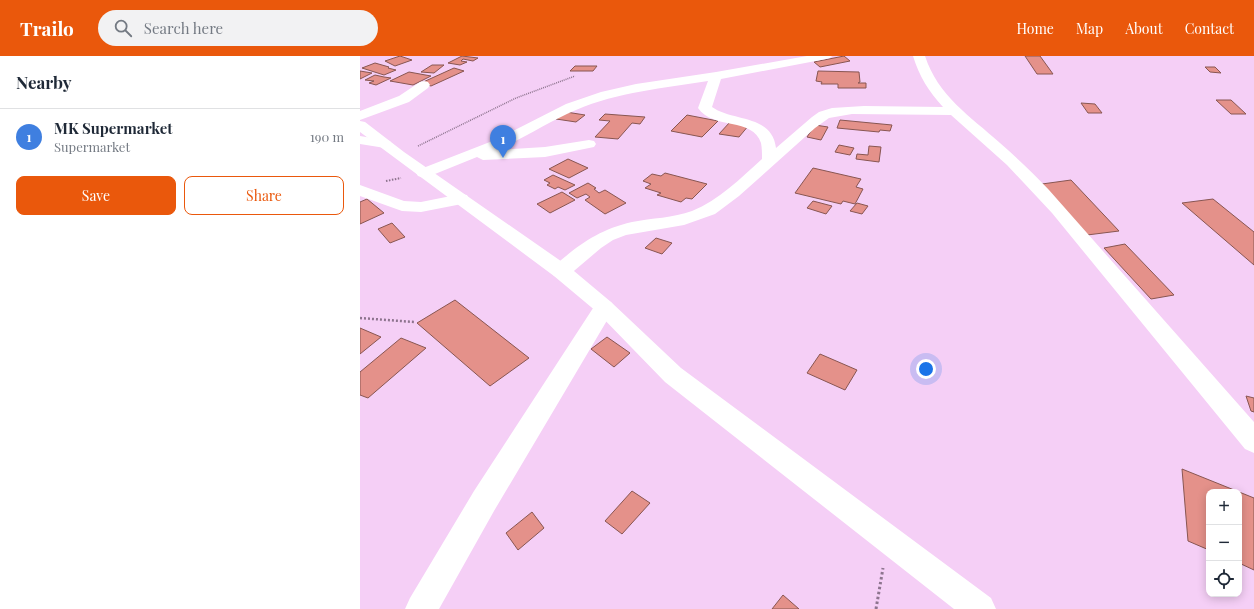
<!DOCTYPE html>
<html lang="en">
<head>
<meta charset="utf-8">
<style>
  body { margin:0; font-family:"Playfair Display",serif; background:#f2f2f3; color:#1f2937 }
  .controls { position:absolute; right:12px; bottom:12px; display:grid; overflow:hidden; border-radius:8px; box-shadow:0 2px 10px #0003 }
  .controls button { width:36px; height:36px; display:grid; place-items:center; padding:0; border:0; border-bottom:1px solid #e0e1e3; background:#fff; color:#1f2937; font:20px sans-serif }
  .you { position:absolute; left:566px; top:313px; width:14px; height:14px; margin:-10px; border:3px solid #fff; border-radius:50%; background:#1a73e8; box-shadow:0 0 0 6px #1a73e833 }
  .badge { display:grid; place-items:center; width:26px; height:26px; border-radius:50%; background:#ea580c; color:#fff; font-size:13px; font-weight:700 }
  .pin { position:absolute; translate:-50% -33px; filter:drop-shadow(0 1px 2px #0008) }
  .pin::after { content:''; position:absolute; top:21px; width:14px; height:12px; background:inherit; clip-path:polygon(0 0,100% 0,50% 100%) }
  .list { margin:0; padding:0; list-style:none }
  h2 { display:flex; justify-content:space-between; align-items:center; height:52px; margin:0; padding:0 16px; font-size:17px }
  h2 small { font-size:13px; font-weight:400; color:#747a83 }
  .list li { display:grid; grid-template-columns:26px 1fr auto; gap:12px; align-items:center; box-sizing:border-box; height:56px; padding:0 16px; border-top:1px solid #e0e1e3 }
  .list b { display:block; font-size:15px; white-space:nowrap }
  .list p { margin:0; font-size:13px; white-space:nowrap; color:#747a83 }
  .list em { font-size:13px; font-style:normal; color:#747a83 }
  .actions { display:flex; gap:8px; padding:12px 16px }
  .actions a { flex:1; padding:9px 0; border:1px solid #ea580c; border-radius:8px; text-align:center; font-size:14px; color:#ea580c }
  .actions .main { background:#ea580c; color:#fff }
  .icon { flex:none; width:22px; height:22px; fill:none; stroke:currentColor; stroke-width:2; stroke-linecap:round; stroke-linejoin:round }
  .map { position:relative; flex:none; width:894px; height:553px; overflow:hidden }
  header { display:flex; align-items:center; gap:24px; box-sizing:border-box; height:56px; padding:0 20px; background:#ea580c; color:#fff }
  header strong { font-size:19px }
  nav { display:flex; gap:22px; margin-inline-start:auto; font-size:14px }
  .search { width:280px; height:36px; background:#f2f2f3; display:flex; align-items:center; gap:10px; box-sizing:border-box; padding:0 14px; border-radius:22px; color:#747a83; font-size:15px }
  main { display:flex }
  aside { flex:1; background:#fff }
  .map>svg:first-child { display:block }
  .building { fill:#e4918a; stroke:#885652 }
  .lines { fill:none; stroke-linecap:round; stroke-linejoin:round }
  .path-far3 { stroke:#8d748e; stroke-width:1.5; stroke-dasharray:1 1; stroke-linecap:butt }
  .path-far2 { stroke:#8d748e; stroke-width:2; stroke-dasharray:1.5 1.5; stroke-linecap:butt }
  .path-far1 { stroke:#8d748e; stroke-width:2.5; stroke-dasharray:2 2; stroke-linecap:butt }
  .path { stroke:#8d748e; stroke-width:3; stroke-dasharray:2.5 2.5; stroke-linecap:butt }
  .minor { fill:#fff; fill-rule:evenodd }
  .major { fill:#fff; fill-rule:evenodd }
</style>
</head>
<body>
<header>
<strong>Trailo</strong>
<div class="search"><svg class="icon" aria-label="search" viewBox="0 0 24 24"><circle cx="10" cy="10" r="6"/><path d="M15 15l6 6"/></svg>Search here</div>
<nav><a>Home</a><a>Map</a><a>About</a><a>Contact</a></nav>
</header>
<main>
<aside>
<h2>Nearby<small></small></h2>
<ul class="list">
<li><span class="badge" style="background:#3f7fe0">1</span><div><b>MK Supermarket</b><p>Supermarket</p></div><em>190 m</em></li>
</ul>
<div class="actions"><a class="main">Save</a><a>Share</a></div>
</aside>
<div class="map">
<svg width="894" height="553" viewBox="0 0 894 553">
  <rect width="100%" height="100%" fill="#f5cff6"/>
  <g class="building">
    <polygon points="40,0 52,4 35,10 25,5"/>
    <polygon points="102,0 118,2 113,5 103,3 101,5 107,6 100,9 88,7"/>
    <polygon points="484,0 490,5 460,11 454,6"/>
    <polygon points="665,0 680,0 693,18 677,18"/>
    <polygon points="15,7 29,11 28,12 36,14 24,19 2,12"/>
    <polygon points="72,9 84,9 74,17 61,16"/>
    <polygon points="215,10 237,10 233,15 210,15"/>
    <polygon points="845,11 855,11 861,17 850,16"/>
    <polygon points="94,12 104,15 71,30 61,27"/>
    <polygon points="0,15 12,17 0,23"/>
    <polygon points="458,15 499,16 500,26 498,27 506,27 506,32 478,32 478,28 461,28 462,26 456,25"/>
    <polygon points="49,16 71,20 53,29 30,25"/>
    <polygon points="15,19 24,21 31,22 16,29 9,27 14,25 5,24"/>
    <polygon points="856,44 871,44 886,58 871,58"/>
    <polygon points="721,47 735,48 742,57 728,57"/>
    <polygon points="206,56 225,59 216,66 196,63"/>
    <polygon points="245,58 285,61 280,68 272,67 258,83 235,81 250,65 239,64"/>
    <polygon points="327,59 358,65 342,81 311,75"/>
    <polygon points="480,64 532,69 530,75 520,74 519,76 477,72"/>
    <polygon points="370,66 389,69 379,81 359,78"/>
    <polygon points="455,69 468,71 461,84 447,81"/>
    <polygon points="479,89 494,92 490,99 475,96"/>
    <polygon points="509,90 521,91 519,106 496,103 497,98 508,99"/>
    <polygon points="208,103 228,112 209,122 189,113"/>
    <polygon points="453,112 501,123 496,131 503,133 495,148 483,145 481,148 435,137"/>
    <polygon points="305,117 347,128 332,143 326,142 321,146 297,139 301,137 285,132 291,128 283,125 292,118 301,120"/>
    <polygon points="193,119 215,129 205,134 198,131 195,133 187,129 190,127 184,124"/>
    <polygon points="711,124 759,175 727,179 682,128"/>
    <polygon points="228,127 236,132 234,133 239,137 245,134 266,147 245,158 225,144 230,141 226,138 217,142 209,137"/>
    <polygon points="202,136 215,144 190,157 177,148"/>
    <polygon points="7,143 24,157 0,168 0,146"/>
    <polygon points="853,143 894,176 894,209 822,147"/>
    <polygon points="453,145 472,150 466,158 447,152"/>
    <polygon points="497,147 508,150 502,158 490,155"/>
    <polygon points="32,167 45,181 30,187 18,173"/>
    <polygon points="296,182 312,187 302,198 285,192"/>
    <polygon points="765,188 814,239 791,243 744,192"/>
    <polygon points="95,244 169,302 130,330 57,267"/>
    <polygon points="0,272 21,281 0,298"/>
    <polygon points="247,281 270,297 254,311 231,293"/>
    <polygon points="41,282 66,292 8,342 0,339 0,316"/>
    <polygon points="460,298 497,314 485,334 447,317"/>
    <polygon points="886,340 894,342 894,356 891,355"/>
    <polygon points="822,413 894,442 894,514 879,507 879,436 849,436 849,494 828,485"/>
    <polygon points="272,435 290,447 262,478 245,465"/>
    <polygon points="172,456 184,472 158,494 146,477"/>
    <polygon points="423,539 439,553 412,553"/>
  </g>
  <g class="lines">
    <polyline class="path-far3" points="58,90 156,42 215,20"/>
    <polyline class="path-far2" points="26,125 41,122"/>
    <polyline class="path-far1" points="0,262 54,266"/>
    <polyline class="path" points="516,553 523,512"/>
    <g class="minor">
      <path d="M447,0H472L470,2L466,3L361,23L352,51C373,66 412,58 416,92L452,61L459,56L472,52L504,50L583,51C569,36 559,20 553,0H565C578,40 610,60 640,87C657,102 673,117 689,134L894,366V397L885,393L692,157L647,109L591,59L492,58L469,62L455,72L379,140L355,158L324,169L266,179L253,184L241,192L208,220L201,222L194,220L191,215L194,210C220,188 238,174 272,166C292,162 313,162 332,155C359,144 381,122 402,103C402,98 402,92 401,87C393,61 353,74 338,52L348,25C304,32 258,36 216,54C189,65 164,83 136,94L185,91L229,84L234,85L236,88L234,91L185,101L123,104L117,101L70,120L64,122L58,120L56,117L58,114L135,84L206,48L241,36L276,28L356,16Z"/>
      <polygon points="64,25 68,26 70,29 68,32 49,46 0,64 0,55 39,40 60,26"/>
      <polygon points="0,80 30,85 32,88 30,91 25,92 0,88"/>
      <polygon points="0,129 44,145 61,146 101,138 107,139 109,143 107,147 61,156 42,155 0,140"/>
      <polygon points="244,243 251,246 255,251 134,455 79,553 45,553 50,542 114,435 237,246"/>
    </g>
    <polygon class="major" points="0,65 5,66 44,96 208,210 251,246 321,312 631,542 636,553 594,553 305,326 237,256 194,220 0,76"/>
  </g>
</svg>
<div class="controls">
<button>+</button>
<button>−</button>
<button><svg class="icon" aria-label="locate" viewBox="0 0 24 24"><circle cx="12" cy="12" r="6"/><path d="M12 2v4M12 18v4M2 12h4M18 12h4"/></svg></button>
</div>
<div class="you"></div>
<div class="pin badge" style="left:143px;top:102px;background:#3f7fe0">1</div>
</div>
</main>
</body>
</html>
